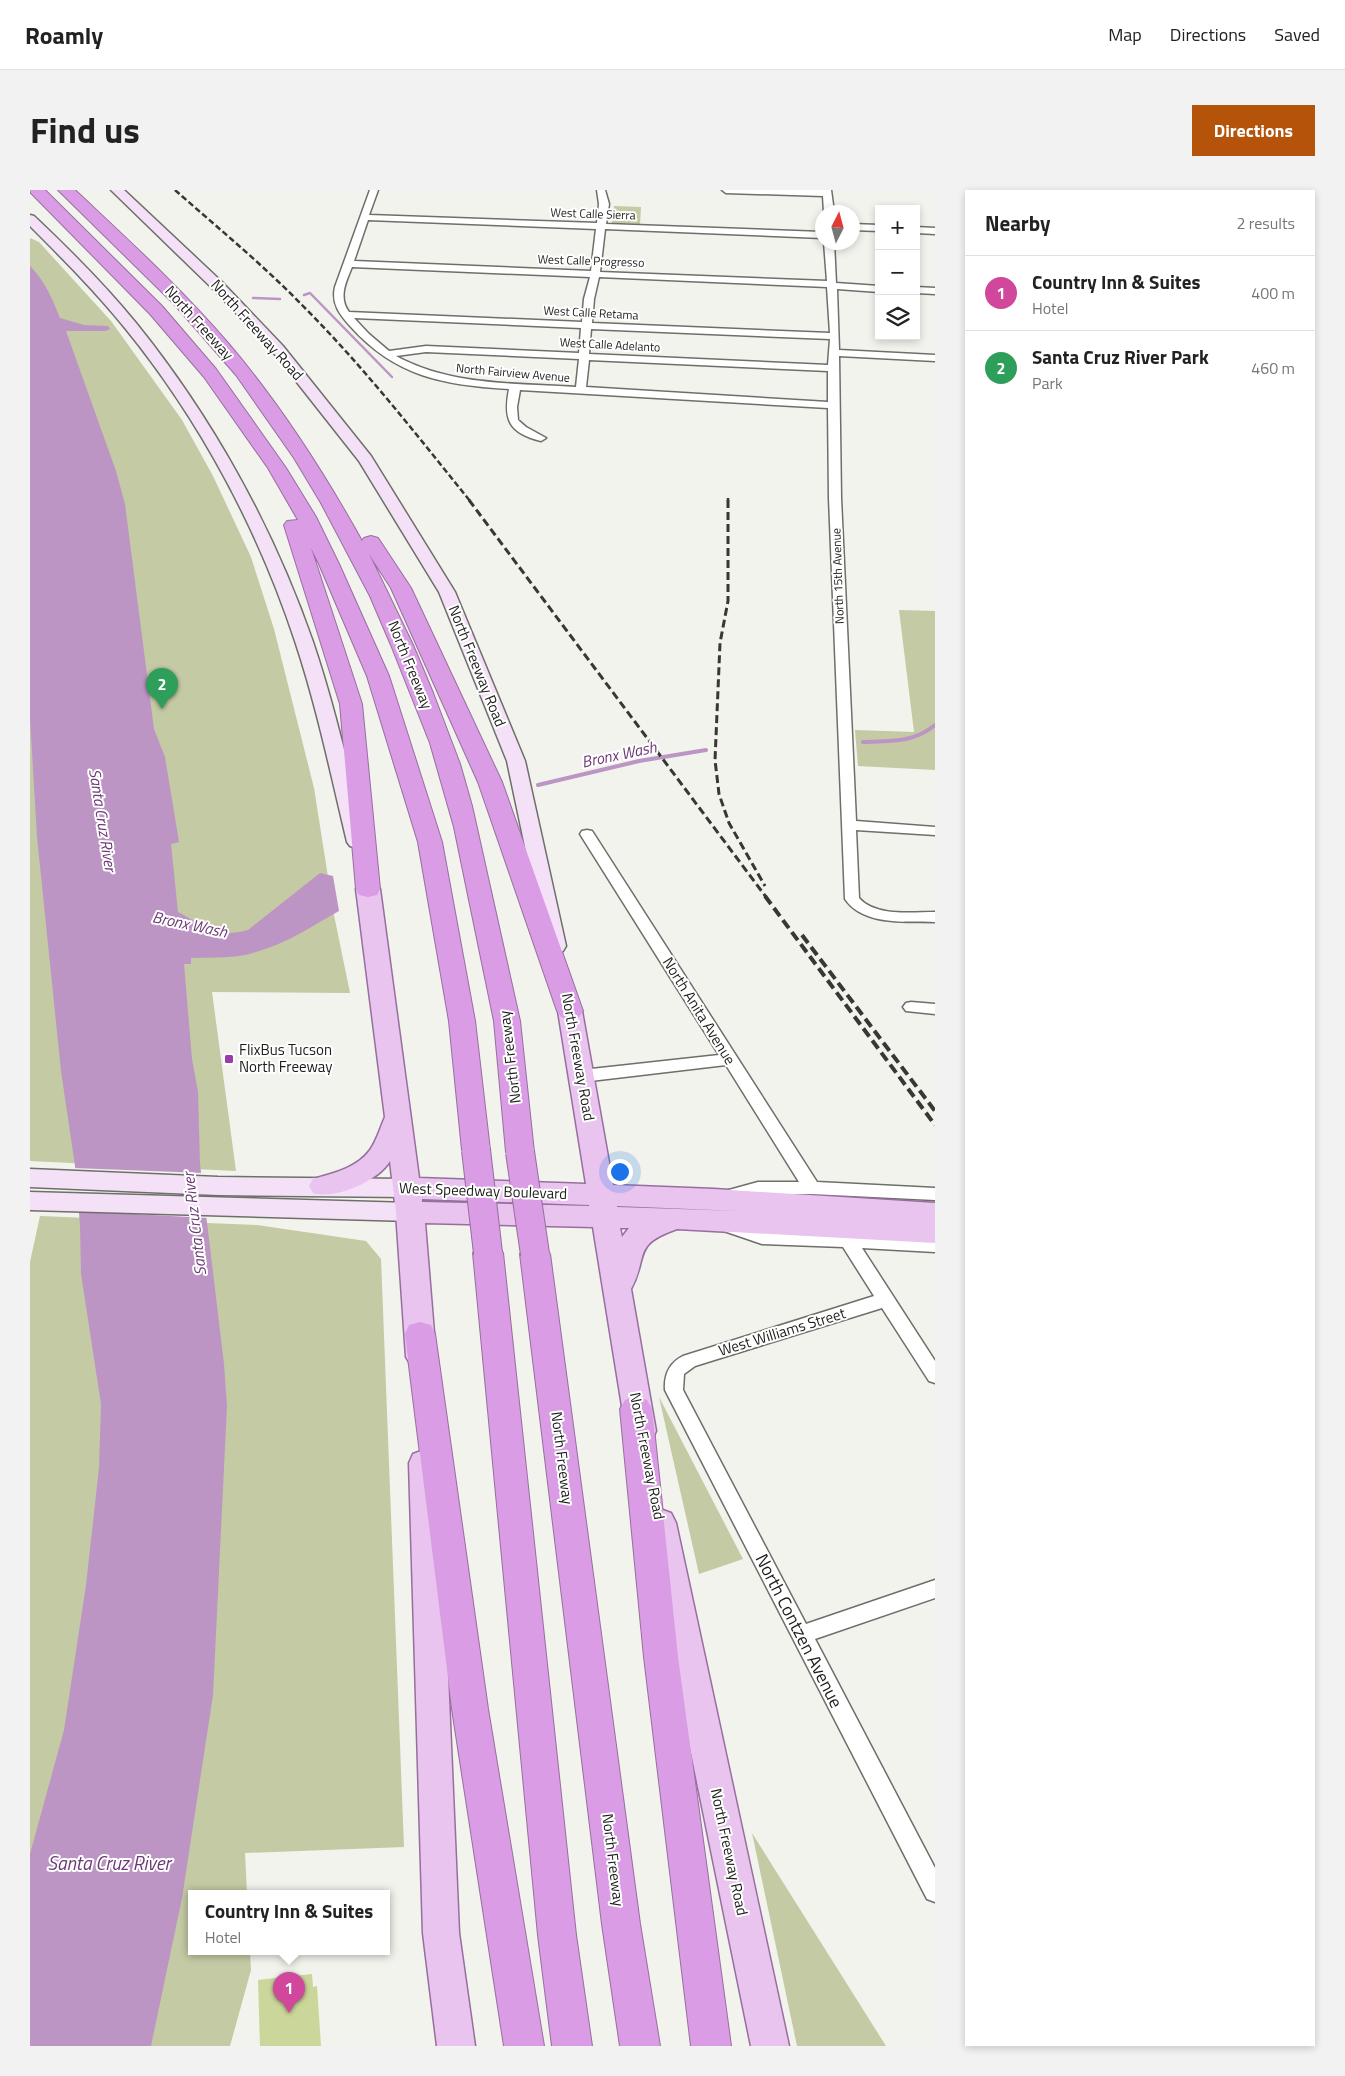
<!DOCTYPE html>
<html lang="en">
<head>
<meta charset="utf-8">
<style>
  body { margin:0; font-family:"Titillium Web",sans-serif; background:#f2f2f2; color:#222 }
  .controls { position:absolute; right:15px; top:15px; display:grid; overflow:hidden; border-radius:0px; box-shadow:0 2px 8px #0003 }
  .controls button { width:45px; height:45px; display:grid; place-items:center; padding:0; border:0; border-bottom:1px solid #e0e0e0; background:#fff; color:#222; font:25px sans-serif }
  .compass { position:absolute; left:785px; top:15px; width:45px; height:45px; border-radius:50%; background:#fff; box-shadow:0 2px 8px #0003; rotate:6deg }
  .you { position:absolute; left:589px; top:981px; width:18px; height:18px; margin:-12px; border:4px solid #fff; border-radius:50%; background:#1a73e8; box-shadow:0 0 0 8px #1a73e833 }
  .badge { display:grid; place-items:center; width:32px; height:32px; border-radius:50%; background:#b45309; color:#fff; font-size:16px; font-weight:700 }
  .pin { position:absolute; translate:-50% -41px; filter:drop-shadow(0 1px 2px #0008) }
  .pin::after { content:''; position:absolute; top:26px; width:18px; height:15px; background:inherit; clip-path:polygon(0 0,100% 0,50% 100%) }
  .popup { position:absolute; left:158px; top:1700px; width:202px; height:65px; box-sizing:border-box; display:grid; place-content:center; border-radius:0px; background:#fff; filter:drop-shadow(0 1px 4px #0005); font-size:16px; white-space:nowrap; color:#767676 }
  .popup b { font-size:19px; color:#222 }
  .popup::after { content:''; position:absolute; left:50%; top:100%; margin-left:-10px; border:10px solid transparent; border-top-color:#fff }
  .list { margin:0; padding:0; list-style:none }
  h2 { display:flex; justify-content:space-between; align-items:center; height:65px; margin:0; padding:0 20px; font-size:21px }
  h2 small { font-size:16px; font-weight:400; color:#767676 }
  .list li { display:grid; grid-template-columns:32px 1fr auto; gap:15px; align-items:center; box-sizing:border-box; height:75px; padding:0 20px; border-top:1px solid #e0e0e0 }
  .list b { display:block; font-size:19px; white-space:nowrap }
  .list p { margin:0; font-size:16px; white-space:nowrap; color:#767676 }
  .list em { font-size:16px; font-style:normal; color:#767676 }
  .icon { flex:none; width:28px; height:28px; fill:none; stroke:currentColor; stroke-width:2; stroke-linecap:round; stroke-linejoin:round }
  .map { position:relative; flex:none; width:905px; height:1856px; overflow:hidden; border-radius:0px }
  header { display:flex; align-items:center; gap:30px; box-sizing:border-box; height:70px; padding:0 25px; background:#fff; border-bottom:1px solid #e0e0e0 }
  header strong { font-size:24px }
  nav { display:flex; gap:28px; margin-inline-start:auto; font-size:18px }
  .intro { display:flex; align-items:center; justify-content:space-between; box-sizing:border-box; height:120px; padding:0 30px }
  h1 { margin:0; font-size:35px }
  .button { padding:12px 22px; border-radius:0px; background:#b45309; color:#fff; font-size:18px; font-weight:700 }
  main { display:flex; gap:30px; padding:0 30px }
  aside { flex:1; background:#fff; border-radius:0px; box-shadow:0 2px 8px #0003 }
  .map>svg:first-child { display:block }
  .green { fill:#c3caa4 }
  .water { fill:#bc95c4 }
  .pier { fill:#f1f3ec }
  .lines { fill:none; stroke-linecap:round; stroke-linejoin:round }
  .stream-far1 { stroke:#bc95c4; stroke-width:2.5 }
  .stream { stroke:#bc95c4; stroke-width:4 }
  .building { fill:#cbd69a }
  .minor-casing { stroke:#6e6f69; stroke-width:3 }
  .secondary-casing { stroke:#6e6f69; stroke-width:3 }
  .primary-casing { stroke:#976f9e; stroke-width:3 }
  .motorway-casing { stroke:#976f9e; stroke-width:2 }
  .minor { fill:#fff; fill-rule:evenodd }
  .secondary { fill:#f4e1f7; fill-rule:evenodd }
  .primary { fill:#e8c4ef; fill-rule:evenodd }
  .motorway { fill:#d99ce5; fill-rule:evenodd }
  .rail-far2 { stroke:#373734; stroke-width:2.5; stroke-dasharray:6 3; stroke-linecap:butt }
  .rail-far1 { stroke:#373734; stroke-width:3; stroke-dasharray:8 4; stroke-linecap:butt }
  .rail { stroke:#373734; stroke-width:4; stroke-dasharray:10 5; stroke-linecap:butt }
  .motorway-bridge-casing { stroke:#976f9e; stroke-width:30; stroke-linecap:butt }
  .motorway-bridge { stroke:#d99ce5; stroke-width:28 }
  .poi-dot { fill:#973ea9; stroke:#fff; stroke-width:2 }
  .labels { text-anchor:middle; stroke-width:4; stroke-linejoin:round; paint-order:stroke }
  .far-street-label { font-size:12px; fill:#1c1c1a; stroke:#fff }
  .street-label { font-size:15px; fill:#1c1c1a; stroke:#fff }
  .poi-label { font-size:15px; fill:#1c1c1a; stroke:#fff; text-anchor:start }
  .water-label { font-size:16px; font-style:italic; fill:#6b3975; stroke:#fff }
  .near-street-label { font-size:18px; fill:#1c1c1a; stroke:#fff }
  .near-water-label { font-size:19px; font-style:italic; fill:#6b3975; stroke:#fff }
</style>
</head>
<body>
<header>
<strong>Roamly</strong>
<nav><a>Map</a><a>Directions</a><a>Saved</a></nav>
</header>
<div class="intro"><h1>Find us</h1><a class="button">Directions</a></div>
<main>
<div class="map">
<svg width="905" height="1856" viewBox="0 0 905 1856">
  <rect width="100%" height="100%" fill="#f1f3ec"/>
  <g class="green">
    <polygon points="584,16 611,17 610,34 582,33"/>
    <polygon points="0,48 9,52 81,131 152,230 183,286 221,367 244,439 284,598 304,725 320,803 182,802 206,981 0,971"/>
    <polygon points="869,420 905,421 905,580 828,576 825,540 884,542"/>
    <polygon points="10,1026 227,1035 336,1051 351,1069 374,1657 215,1663 217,1704 162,1704 162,1762 220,1762 221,1780 200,1856 0,1856 0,1072"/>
    <polygon points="629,1207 713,1369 669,1384"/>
    <polygon points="722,1643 856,1856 767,1856"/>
  </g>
  <path class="water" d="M0,76C15,91 22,108 30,128L54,135L78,136L80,139L75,141H36L86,281L95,314L124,539L135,567L149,652L141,654L148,722C175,736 186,749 218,740L290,683L303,686L309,721C282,736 256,754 226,762C206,769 182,767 161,768V774H154L162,869L168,902L170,974L194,1174L197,1216L183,1505L152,1708L121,1856H0V1664L34,1540L56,1395L69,1278L71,1214L51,1084L50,1035L45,976L31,881L7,647L0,528Z"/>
  <polygon class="pier" points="43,978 173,983 178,1028 47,1021"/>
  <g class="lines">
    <g class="stream-far1">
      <polyline points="274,105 280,103 362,187"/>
      <polyline points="223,108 250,109"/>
    </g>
    <g class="stream">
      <path d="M833,552C859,551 884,553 905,535"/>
      <polyline points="508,595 609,571 676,560"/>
    </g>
  </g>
  <polygon class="building" points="282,1784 283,1797 287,1796 291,1856 230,1856 228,1790"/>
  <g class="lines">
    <defs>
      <g id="minor">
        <path d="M340,0H348L339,25L567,33L569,14L567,0H575L579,14L576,34L792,42V48L575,39L570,82L797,91L794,52H804L806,93L849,96V102L807,99L809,160L905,165V171L809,166L811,308L826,631L905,637V645L826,640L829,708C846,727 882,722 905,722V732C876,731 833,736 815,709L799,308L798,218L490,200L487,217L488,230L496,237L516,248L511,251C479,243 473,230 479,199C414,195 366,187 321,137C310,125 301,114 305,97ZM338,30L566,39L561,81L324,71ZM322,77L560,87L554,109L552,132L319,122C308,107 316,92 322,77ZM569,87L797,97L800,143L562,133L564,109ZM324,128L551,138L549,163L396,156L359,161L339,144ZM561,139L800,149L798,175L559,164ZM396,162L549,169L546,197C485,193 421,196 366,166ZM559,170L798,181V212L556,197Z"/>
        <polygon points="692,0 801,0 804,22 794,22 793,6 696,3"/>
        <polygon points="822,34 849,35 849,41 822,40"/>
        <polygon points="886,37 905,38 905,44 886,43"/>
        <polygon points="886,97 905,98 905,104 886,103"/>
        <polygon points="557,640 562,641 564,644 787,992 905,998 905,1010 782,1004 728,1004 694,1013 688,1011 686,1007 688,1003 728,992 769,992 696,875 552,892 546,890 544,886 546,882 552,880 689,865 550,644 552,641"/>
        <polygon points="881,812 905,814 905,824 876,821 873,817 876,813"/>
        <path d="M700,1030L733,1040L905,1048V1062L832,1058L905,1171V1193L899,1191L852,1118L665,1176L654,1184L653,1200L776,1434L905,1390V1408L785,1449L905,1678V1712L897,1709L635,1200C634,1185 639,1173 653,1166L844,1106L813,1057L732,1054L694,1041L691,1036L694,1031Z"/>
      </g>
      <g id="secondary">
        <polygon points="81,0 94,0 192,92 253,156 341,266 425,402 495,571 536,756 533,761 526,763 519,761 516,756 477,571 409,402 329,271 243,162 182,98"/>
        <path d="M0,25L4,26C40,60 75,95 106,133C182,227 243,337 283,452C305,517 320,585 337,652L334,656L327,658L320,656L317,652C301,585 287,517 265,451C228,339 170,230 95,138C66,102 33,69 0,36Z"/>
        <polygon points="0,979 188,987 377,989 385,992 389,998 385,1004 377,1007 188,1005 0,997"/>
        <polygon points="0,1002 380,1013 388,1016 392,1022 388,1028 380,1031 0,1020"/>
      </g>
      <g id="primary">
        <path d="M338,692L346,694L350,699L389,988L556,994L528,821L531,815L540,813L549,815L552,821L583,995L684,999L905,1013V1053L647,1039C601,1055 619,1066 601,1099L626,1241L622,1250L611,1254L600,1250L596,1241L563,1037L395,1033L406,1167L401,1175L391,1179L381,1175L376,1167L366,1022L360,971C348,991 305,1010 283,1003L279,996L283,989C304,983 327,978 340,960C347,950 350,938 355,927L326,699L330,694ZM392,1009L559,1015V1016L392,1012ZM587,1016L709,1021L587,1017ZM590,1038H599L592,1047Z"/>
        <polygon points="394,1260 405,1264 409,1273 429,1743 445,1856 407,1856 393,1743 379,1273 383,1264"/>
        <polygon points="630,1319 641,1323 646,1333 759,1856 721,1856 614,1333 619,1323"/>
      </g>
      <g id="motorway">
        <polygon points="0,0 15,0 132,116 186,179 256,278 286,327 309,374 359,486 412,652 445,831 460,960 456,967 446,970 436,967 432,960 419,831 388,652 337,486 289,374 281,358 332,514 350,699 347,705 338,707 329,705 326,699 310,514 254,335 257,331 268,330 238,278 174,187 120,124 1,3"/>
        <path d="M28,0H45C97,49 151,98 198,153C250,214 293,281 332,351L334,348L341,346L348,348L381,398L472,592L553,821L549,827L540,830L531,827L527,821L448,592L361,398L339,364L383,455L403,503L430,574L442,616L490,831L504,962L500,969L490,972L480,969L476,962L464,831L424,637L400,553L361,455L340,406L291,313L264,268L206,185L144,114Z"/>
        <polygon points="458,1052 468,1055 473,1063 546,1745 562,1856 522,1856 508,1745 443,1063 448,1055"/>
        <polygon points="505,1053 515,1056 520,1064 610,1734 630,1856 590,1856 572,1734 490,1064 495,1056"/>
        <polygon points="390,1132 401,1135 405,1144 458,1519 514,1856 474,1856 422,1519 375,1144 379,1135"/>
        <polygon points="606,1206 617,1210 622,1219 648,1467 701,1856 661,1856 614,1467 590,1219 595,1210"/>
      </g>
    </defs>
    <use href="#minor" class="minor-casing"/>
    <use href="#secondary" class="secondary-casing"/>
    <use href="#primary" class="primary-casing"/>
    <use href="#motorway" class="motorway-casing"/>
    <use href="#minor" class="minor"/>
    <use href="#secondary" class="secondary"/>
    <use href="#primary" class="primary"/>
    <use href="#motorway" class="motorway"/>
    <g class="rail-far2">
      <path d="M145,0C188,38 232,74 272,115C333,176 386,244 440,311"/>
      <polyline points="698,308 698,311"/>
    </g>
    <g class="rail-far1">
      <polyline points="439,310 736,707"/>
      <polyline points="698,310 698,411 690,453 685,570 689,604 699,633 735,696"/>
    </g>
    <g class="rail">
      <polyline points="735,706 905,935"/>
      <polyline points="772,745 905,921"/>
    </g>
    <defs>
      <g id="motorway-bridge">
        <polyline points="446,960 458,1063"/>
        <polyline points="490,962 505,1064"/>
      </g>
    </defs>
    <use href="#motorway-bridge" class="motorway-bridge-casing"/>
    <use href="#motorway-bridge" class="motorway-bridge"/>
  </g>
  <rect class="poi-dot" x="194" y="864" width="10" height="10" rx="2.5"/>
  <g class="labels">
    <g class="far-street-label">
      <text transform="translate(563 24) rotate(2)" y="4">West Calle Sierra</text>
      <text transform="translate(561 71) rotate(2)" y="4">West Calle Progresso</text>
      <text transform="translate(561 123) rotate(3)" y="4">West Calle Retama</text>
      <text transform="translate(580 155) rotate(3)" y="4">West Calle Adelanto</text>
      <text transform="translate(483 183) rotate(5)" y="4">North Fairview Avenue</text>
      <text transform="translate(808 386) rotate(-92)" y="4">North 15th Avenue</text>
    </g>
    <g class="street-label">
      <text transform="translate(169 133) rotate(48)" y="5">North Freeway</text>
      <text transform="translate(227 140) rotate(48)" y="5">North Freeway Road</text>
      <text transform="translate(380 475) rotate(68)" y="5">North Freeway</text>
      <text transform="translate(447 476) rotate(68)" y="5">North Freeway Road</text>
      <text transform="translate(669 821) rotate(58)" y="5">North Anita Avenue</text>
      <text transform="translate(480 867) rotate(-97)" y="5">North Freeway</text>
      <text transform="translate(548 867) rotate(80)" y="5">North Freeway Road</text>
      <text transform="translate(453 1001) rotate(2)" y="5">West Speedway Boulevard</text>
      <text transform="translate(752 1142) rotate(-17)" y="5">West Williams Street</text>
      <text transform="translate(617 1266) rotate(79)" y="5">North Freeway Road</text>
      <text transform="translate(532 1268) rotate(83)" y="5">North Freeway</text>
      <text transform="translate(699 1662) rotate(78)" y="5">North Freeway Road</text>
      <text transform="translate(583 1670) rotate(83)" y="5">North Freeway</text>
    </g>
    <g class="poi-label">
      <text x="209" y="865">FlixBus Tucson<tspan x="209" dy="17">North Freeway</tspan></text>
    </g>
    <g class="water-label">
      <text transform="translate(589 564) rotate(-12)" y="6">Bronx Wash</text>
      <text transform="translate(73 630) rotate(81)" y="6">Santa Cruz River</text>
      <text transform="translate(160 734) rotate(12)" y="6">Bronx Wash</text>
      <text transform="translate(164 1034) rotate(-97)" y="6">Santa Cruz River</text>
    </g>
    <g class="near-street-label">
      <text transform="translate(769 1441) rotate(63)" y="6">North Contzen Avenue</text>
    </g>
    <g class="near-water-label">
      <text x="79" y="1680">Santa Cruz River</text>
    </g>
  </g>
</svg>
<div class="controls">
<button>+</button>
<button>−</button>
<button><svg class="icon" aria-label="layers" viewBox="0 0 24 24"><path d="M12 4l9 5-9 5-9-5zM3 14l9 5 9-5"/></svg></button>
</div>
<svg class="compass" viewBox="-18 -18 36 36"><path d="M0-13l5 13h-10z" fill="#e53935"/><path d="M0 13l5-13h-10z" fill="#767676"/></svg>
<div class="you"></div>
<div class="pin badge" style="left:259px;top:1823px;background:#d1479c">1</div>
<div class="popup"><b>Country Inn &amp; Suites</b>Hotel</div>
<div class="pin badge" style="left:132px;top:519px;background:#2e9e5b">2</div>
</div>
<aside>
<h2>Nearby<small>2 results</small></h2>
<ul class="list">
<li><span class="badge" style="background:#d1479c">1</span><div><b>Country Inn &amp; Suites</b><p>Hotel</p></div><em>400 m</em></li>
<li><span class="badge" style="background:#2e9e5b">2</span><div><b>Santa Cruz River Park</b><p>Park</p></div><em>460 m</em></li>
</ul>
</aside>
</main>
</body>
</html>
